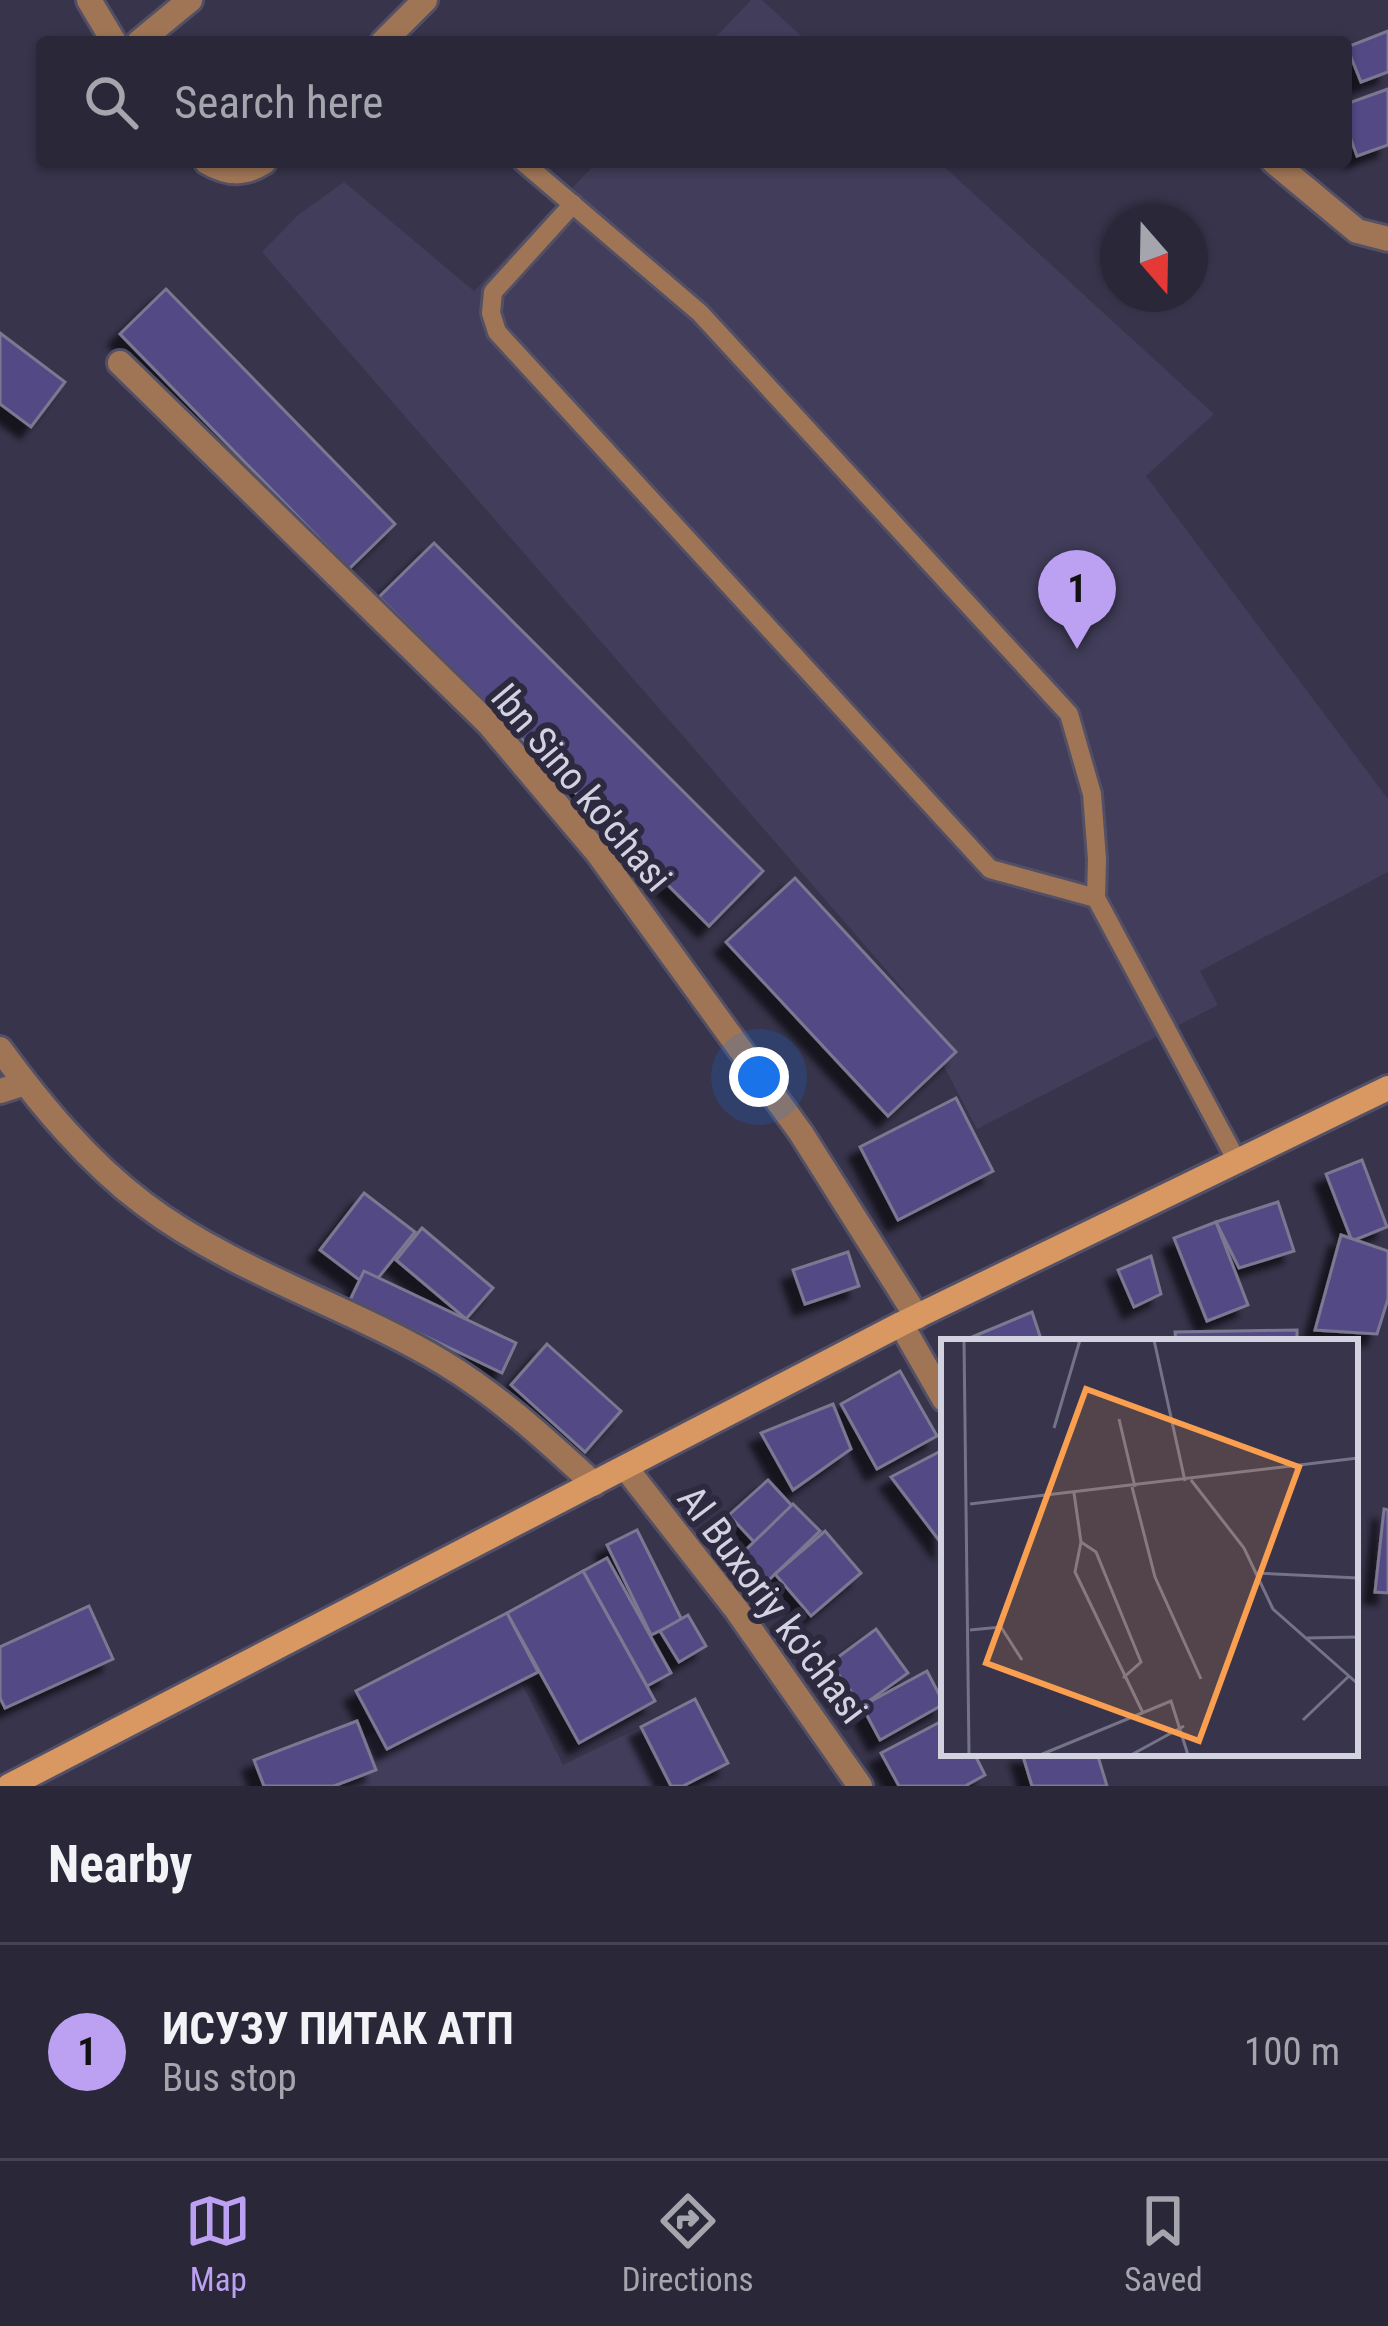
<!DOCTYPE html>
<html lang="en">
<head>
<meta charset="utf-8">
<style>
  body { margin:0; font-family:"Roboto Condensed",sans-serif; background:#353343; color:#f1f3f6 }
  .compass { position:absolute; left:1100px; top:204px; width:108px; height:108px; border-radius:50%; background:#292738; box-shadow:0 3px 9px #0004; rotate:160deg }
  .you { position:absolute; left:759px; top:1077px; width:42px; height:42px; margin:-30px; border:9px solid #fff; border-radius:50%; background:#1a73e8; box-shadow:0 0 0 18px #1a73e833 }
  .badge { display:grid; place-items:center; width:78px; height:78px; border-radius:50%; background:#bca0f2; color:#111; font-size:39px; font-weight:700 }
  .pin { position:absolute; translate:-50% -99px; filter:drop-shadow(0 3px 6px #0008) }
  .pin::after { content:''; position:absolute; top:63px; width:42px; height:36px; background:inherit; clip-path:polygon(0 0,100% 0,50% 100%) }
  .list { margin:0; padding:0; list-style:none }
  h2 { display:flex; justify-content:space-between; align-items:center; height:156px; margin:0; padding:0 48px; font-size:51px }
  h2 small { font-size:39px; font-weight:400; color:#a5a5ae }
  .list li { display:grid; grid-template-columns:78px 1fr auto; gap:36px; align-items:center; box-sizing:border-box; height:216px; padding:0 48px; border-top:3px solid #454453 }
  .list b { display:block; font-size:45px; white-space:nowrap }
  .list p { margin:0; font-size:39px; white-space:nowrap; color:#a5a5ae }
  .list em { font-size:39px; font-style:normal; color:#a5a5ae }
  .icon { flex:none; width:66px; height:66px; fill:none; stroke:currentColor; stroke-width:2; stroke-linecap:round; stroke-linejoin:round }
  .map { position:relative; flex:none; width:1388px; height:1786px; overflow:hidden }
  .search { position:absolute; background:#292738; box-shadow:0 3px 9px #0004; left:36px; right:36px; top:36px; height:132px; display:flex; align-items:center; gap:30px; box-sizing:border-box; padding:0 42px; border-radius:12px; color:#a5a5ae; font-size:45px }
  .sheet { height:372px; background:#292738 }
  nav { display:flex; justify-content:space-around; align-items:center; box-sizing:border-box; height:168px; border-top:3px solid #454453; background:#292738; font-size:33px; color:#a5a5ae }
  nav a { display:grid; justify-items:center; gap:6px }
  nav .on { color:#bca0f2 }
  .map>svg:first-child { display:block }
  .built { fill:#413d5a }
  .building { fill:#534a85; stroke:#7b7892; stroke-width:3; filter:url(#shadow) }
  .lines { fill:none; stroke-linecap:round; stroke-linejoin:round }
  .lane-casing { stroke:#535066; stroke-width:24 }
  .street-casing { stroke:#535066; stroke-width:30 }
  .secondary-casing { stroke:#535066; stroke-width:30 }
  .lane { stroke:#9f7555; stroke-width:18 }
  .street { stroke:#9f7555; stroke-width:24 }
  .secondary { stroke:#d99761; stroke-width:24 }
  .labels { text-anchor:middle; stroke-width:12; stroke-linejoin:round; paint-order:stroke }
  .street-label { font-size:39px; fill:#d3d2e0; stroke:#2d2a40 }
  .inset-road { fill:none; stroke:#757387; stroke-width:3 }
  .view { fill:#fa9f4f; fill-opacity:0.15; stroke:#fa9f4f; stroke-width:6 }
  .inset-edge { fill:none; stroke:#d3d2e0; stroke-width:6 }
</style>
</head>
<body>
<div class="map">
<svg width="1388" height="1786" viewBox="0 0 1388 1786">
  <defs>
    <filter id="shadow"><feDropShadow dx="-11" dy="11" stdDeviation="3" flood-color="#0009"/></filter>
  </defs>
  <rect width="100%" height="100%" fill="#37344b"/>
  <g class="built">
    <polygon points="751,0 762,0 808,42 711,42"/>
    <polygon points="597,162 939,162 1214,414 1146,476 1388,799 1388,872 1200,971 1218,1005 977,1129 903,989 262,252 298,215 344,182 474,291"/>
    <polygon points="512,1664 563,1765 655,1720 688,1786 268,1786"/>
  </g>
  <g class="building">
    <polygon points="1388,31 1388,72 1361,82 1347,47"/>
    <polygon points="1388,89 1388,145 1357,156 1346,126 1346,104"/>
    <polygon points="166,289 395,524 349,569 120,334"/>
    <polygon points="0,333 65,382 31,427 0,404"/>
    <polygon points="434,543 763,871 709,926 379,597"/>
    <polygon points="795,878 956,1052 888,1116 726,942"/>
    <polygon points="956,1098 993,1171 898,1220 860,1147"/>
    <polygon points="1362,1160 1387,1227 1352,1241 1326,1174"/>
    <polygon points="364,1193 415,1232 370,1288 320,1250"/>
    <polygon points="1278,1202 1294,1251 1239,1268 1216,1222"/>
    <polygon points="1216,1222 1248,1305 1207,1321 1174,1238"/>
    <polygon points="422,1228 493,1288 466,1319 396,1260"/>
    <polygon points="1341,1235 1388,1251 1388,1299 1377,1334 1315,1330"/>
    <polygon points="848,1252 859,1286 805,1304 793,1270"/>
    <polygon points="1151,1256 1161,1294 1134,1307 1118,1270"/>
    <polygon points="364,1271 516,1343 502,1373 350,1300"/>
    <polygon points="1032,1312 1042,1342 960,1342"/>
    <polygon points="1297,1330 1297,1342 1176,1342 1175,1332"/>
    <polygon points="547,1344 621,1411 585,1452 511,1385"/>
    <polygon points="900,1371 937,1436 877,1469 841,1404"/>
    <polygon points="833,1404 851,1449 793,1490 761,1433"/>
    <polygon points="939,1452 944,1459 944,1547 891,1477"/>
    <polygon points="768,1480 793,1507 754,1542 729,1515"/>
    <polygon points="793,1504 820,1531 751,1597 725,1570"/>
    <polygon points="1384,1509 1388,1510 1388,1593 1375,1592"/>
    <polygon points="637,1530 682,1620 651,1635 607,1545"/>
    <polygon points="825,1531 861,1573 811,1616 775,1574"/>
    <polygon points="607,1558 671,1673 647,1686 583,1571"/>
    <polygon points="583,1571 655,1701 579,1743 507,1613"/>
    <polygon points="89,1606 113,1659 5,1708 0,1698 0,1647"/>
    <polygon points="507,1613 538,1672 387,1749 356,1691"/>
    <polygon points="688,1615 706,1646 679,1662 660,1631"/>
    <polygon points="876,1629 908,1673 862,1706 830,1663"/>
    <polygon points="927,1671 944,1704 880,1740 862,1706"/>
    <polygon points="695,1699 728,1763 683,1786 671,1786 641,1727"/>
    <polygon points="944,1720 944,1753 974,1753 985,1775 965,1786 899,1786 881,1753"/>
    <polygon points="357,1721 376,1770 334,1786 264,1786 254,1760"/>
    <polygon points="1022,1753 1097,1753 1107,1786 1032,1786"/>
  </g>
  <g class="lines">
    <defs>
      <g id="lane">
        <polyline points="523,162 700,313 1069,714 1092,794 1097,859 1096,898 1237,1161"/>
        <polyline points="573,204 493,292 491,313 497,332 990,869 1096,898"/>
      </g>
      <g id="street">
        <polyline points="89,0 114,42"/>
        <polyline points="139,42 190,0"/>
        <polyline points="383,42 425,0"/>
        <path d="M207,162C228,174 244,175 264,162"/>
        <polyline points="1274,162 1357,231 1388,239"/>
        <polyline points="120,363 489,724 597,852 801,1133 917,1317"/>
        <path d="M0,1049C41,1105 88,1162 144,1204C234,1272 347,1305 444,1363C500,1397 546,1440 594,1484"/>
        <polyline points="0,1091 25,1083"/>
        <polyline points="901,1324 944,1399"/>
        <polyline points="625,1467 736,1609 860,1786"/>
      </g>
      <polyline id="secondary" points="9,1786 901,1324 1388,1088"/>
    </defs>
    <use href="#lane" class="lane-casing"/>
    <use href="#street" class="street-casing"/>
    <use href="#secondary" class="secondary-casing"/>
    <use href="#lane" class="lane"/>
    <use href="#street" class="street"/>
    <use href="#secondary" class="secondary"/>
  </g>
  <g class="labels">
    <g class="street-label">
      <text transform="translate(582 787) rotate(50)" y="14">Ibn Sino ko'chasi</text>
      <text transform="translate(773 1604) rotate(53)" y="14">Al Buxoriy ko'chasi</text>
    </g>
  </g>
  <g transform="translate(941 1339)">
    <rect width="417" height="417" fill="#37344b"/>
    <path class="inset-road" d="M23,1L28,416M213,1L244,142M178,80L194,148M113,89L139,1M250,141L303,209L332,270L417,345M191,148L214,238L260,340M133,154L140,203L134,233L202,374M29,165L417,119M140,203L155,213L200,323L182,339M315,234L417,239M29,291L60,288L81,321M366,299L417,298M362,381L408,337M99,416L230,362L247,416M190,416L243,387"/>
    <path class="view" d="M145,50L358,128L258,402L45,324Z"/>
    <rect width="417" height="417" class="inset-edge"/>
  </g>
</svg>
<svg class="compass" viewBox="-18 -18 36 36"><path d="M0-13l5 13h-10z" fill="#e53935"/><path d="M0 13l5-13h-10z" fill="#a5a5ae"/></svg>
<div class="you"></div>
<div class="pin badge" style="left:1077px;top:649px">1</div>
<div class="search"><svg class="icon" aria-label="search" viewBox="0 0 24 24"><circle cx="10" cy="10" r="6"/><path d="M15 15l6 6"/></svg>Search here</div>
</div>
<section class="sheet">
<h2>Nearby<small></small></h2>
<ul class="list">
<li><span class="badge">1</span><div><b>ИСУЗУ ПИТАК АТП</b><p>Bus stop</p></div><em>100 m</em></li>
</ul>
</section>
<nav>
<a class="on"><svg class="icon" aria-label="map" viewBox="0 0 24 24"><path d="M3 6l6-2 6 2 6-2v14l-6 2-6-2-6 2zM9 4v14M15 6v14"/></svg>Map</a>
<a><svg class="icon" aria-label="directions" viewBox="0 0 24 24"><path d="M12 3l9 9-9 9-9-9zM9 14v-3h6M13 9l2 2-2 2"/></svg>Directions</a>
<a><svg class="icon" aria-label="saved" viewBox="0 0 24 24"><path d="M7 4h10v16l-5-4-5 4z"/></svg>Saved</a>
</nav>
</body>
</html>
